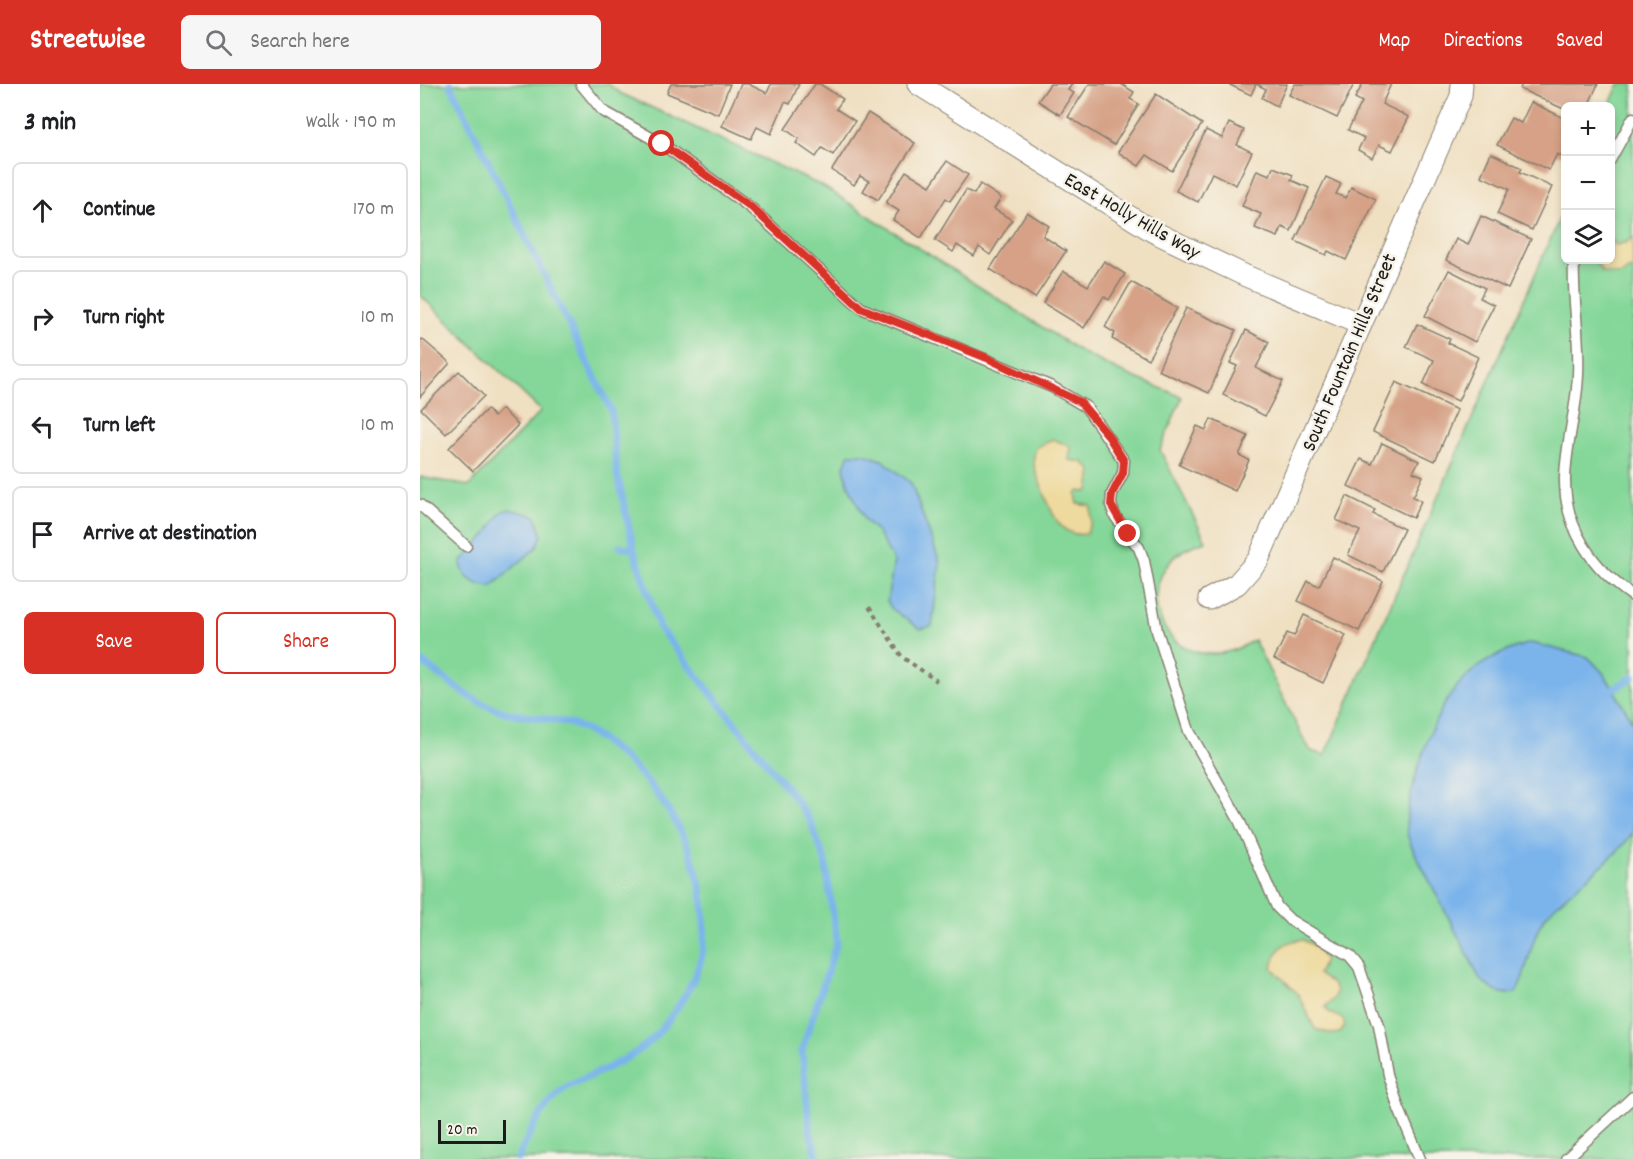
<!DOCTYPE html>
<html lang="en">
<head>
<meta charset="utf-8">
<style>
  body { margin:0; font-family:Dekko,sans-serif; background:#f6f6f6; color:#202124 }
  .controls { position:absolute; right:18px; top:18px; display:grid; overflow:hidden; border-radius:9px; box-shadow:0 3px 9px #0003 }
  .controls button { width:54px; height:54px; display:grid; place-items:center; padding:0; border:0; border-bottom:2px solid #e0e0e0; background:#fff; color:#202124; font:30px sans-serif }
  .scale { position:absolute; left:18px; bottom:15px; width:68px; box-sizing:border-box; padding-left:6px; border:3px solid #1c1c1c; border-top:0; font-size:16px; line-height:21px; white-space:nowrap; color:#1c1c1c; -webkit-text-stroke:4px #f7f3e8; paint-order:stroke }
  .stop { position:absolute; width:18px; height:18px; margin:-14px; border:4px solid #d93025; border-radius:50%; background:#fff }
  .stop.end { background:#d93025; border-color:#fff; box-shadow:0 2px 6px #0008 }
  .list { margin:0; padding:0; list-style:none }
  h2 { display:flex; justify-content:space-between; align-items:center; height:78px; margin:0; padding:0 24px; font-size:26px }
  h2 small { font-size:20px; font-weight:400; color:#757577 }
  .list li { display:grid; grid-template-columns:39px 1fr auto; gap:18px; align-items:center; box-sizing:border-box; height:96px; margin:0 12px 12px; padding:0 12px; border:2px solid #e0e0e0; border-radius:9px }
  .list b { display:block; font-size:22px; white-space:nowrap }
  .list em { font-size:20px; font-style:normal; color:#757577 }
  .actions { display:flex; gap:12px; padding:18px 24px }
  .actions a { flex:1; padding:14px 0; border:2px solid #d93025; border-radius:9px; text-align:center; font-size:21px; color:#d93025 }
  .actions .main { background:#d93025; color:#fff }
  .icon { flex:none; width:33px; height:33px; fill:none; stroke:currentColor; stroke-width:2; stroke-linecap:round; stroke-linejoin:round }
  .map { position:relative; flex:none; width:1213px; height:1075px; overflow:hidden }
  header { display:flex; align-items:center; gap:36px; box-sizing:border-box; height:84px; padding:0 30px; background:#d93025; color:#fff }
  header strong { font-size:28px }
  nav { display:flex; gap:33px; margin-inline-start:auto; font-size:21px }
  .search { width:420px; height:54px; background:#f6f6f6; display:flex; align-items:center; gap:15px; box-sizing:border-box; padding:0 21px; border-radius:9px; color:#757577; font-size:22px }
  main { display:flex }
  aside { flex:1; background:#fff }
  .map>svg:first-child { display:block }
  .green { fill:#84d799; stroke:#507a5a; stroke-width:1.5 }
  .sand { fill:#eeda9e; stroke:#857b5d; stroke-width:1.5 }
  .water { fill:#7ab4eb; stroke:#4b6884; stroke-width:1.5 }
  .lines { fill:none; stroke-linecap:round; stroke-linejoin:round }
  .stream { stroke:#7ab4eb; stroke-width:7 }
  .building { fill:#d6a186 }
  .lane-casing { stroke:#867e6f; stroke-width:13 }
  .street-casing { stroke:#867e6f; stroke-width:23 }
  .path { stroke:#867e6f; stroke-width:4; stroke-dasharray:4.5 4.5; stroke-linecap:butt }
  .lane { stroke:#fff; stroke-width:10 }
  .street { stroke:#fff; stroke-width:21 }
  .route { stroke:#d93025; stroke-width:8 }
  .labels { text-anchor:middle; stroke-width:5; stroke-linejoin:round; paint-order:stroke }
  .street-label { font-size:21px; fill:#1c1c1c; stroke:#f7f3e8 }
</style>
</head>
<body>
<header>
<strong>Streetwise</strong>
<div class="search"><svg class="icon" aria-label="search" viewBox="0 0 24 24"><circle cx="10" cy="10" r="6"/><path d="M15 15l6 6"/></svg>Search here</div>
<nav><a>Map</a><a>Directions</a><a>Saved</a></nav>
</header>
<main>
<aside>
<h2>3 min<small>Walk · 190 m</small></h2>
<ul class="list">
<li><svg class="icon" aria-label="ahead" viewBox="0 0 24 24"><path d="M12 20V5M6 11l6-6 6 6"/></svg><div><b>Continue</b></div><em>170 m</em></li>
<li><svg class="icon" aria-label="right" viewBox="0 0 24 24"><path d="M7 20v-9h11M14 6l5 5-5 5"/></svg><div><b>Turn right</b></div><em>10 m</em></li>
<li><svg class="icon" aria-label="left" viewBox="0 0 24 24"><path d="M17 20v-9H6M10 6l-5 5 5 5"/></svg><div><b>Turn left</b></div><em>10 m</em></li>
<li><svg class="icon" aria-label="arrive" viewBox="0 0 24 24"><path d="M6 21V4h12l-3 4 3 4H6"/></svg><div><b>Arrive at destination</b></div></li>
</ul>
<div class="actions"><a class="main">Save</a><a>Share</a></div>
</aside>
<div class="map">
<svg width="1213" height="1075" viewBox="0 0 1213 1075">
  <rect width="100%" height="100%" fill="#f7f3e8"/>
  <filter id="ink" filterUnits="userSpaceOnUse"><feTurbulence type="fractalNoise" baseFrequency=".0167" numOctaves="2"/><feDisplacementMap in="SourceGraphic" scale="12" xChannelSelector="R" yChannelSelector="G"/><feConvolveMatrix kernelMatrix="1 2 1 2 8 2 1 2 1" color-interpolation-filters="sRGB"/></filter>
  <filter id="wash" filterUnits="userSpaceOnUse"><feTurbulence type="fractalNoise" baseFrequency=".008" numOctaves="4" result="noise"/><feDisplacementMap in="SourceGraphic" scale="24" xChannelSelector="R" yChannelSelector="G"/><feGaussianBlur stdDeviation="1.35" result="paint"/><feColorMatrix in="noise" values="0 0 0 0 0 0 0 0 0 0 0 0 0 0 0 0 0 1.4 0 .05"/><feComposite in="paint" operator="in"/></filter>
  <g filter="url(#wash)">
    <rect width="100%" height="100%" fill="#f0e0c2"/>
    <path class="green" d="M0,0H188L200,9L404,103L661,268L699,287L762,313L740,366L786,457C692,483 745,612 834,556L884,656L891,667L905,671L1145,122L1146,176H1190L1189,22L1199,0H1213V1075H0V393L49,402L121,327L0,211Z"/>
    <g class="sand">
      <polygon points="1213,153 1213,183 1200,191 1182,188 1175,176 1190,176 1191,155 1196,161 1207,158"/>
      <path d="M633,355L651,363L649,376L663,378L672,387L669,406L666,408L659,407L656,410L658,420L671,422V438L666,450C636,455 629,419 620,399C615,385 610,377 617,363Z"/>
      <path d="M883,856L895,862L905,876L898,890L912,900L916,907L914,914L905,923L910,929L923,935L925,942L920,949L912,950L895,945L878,910L852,884C855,868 864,855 883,856Z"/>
    </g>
    <g class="water">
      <polygon points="429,370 444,370 462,376 491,399 520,479 512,542 500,545 472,525 467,517 474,478 457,448 445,436 428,400 424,383"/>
      <path d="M89,425L116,432L122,451L117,463L71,503C55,501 42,495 41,478L66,451L81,428Z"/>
      <path d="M1111,559L1168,573L1185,591L1213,638V748C1196,776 1148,805 1126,832C1110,852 1109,886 1096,909C1079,912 1072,906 1060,895C1043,861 1025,827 1008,794C1001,780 990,763 987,749C984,737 993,702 996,691C1017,622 1038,578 1111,559Z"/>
    </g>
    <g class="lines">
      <g class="stream">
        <polyline points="30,0 191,326 197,389 214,466 240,545 373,712 389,735 405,776 417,858 382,966 390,1047 398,1075"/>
        <polyline points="200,462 214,466"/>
        <path d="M0,577C26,595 53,620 85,628C112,635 145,633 169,648C238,690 290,773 284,857C282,890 259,924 238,949C218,972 193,981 166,994C158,998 148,1001 142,1006C121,1024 109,1050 98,1075"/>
        <polyline points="1187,609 1213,593"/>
      </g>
    </g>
    <g id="blocks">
      <g class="building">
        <polygon points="251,0 310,0 298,30 247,9"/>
        <polygon points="321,0 328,0 347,9 351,0 379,0 370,20 365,18 351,50 337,43 331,55 302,42"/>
        <polygon points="395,0 400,0 423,15 416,25 435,37 413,71 402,64 396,73 376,59 379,55 365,45"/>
        <polygon points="630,0 652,0 648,6 654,9 640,31 618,17"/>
        <polygon points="669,0 701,0 714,8 710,15 719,20 694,61 648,33"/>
        <polygon points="808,0 836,0 831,11"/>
        <polygon points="836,0 867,0 857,22 842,14 846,5"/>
        <polygon points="875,0 934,0 917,34 869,11"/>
        <polygon points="943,0 971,0 962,20 989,33 972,67 959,61 952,74 938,66 944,54 928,46 942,18 935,14"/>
        <polygon points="1102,0 1178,0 1168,22 1146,22 1146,26 1100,5"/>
        <polygon points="736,10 782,40 752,87 727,71 719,82 698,68"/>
        <polygon points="1111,18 1146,35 1142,46 1146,47 1146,63 1141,72 1137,70 1129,86 1077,61 1091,34 1101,39"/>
        <polygon points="448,29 495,59 458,116 443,107 449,97 440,92 434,101 412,86"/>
        <polygon points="809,39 824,46 817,61 832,68 816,101 792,89 778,118 756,107 786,46 802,54"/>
        <polygon points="1071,69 1102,84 1100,88 1132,103 1112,146 1077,130 1089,105 1061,92"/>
        <polygon points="527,77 548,91 530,117 526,114 501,154 473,136 479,127 466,119 486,87 510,102"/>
        <polygon points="853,83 873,91 871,96 889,104 871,147 862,143 858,153 835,144 841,130 822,122 837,86 850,91"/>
        <polygon points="906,93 921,100 916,110 926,114 931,103 956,115 926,176 908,167 906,171 875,157"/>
        <polygon points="560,100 581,114 574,125 592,136 570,171 559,163 554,172 537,161 533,168 515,156 546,106 554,110"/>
        <polygon points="607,128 629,142 623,152 646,167 615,214 570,185"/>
        <polygon points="1061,132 1111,155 1088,205 1026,176 1036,155 1048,161"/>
        <polygon points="684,177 705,190 689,216 684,212 664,244 623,219 643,187 668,202"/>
        <polygon points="1029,186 1065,204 1060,214 1074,221 1055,258 1005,232"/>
        <polygon points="711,198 757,224 728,275 692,255 695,249 685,243"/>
        <polygon points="766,224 816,246 789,309 738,286"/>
        <polygon points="997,240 1030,255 1028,259 1058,273 1038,317 1003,301 1014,276 986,263"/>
        <polygon points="826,246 849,258 836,284 863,297 845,332 803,311 817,282 810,279"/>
        <polygon points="2,255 30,279 0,313 0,257"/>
        <polygon points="39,287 64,312 26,350 1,325"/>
        <polygon points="976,298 1037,326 1015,377 953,348"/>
        <polygon points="67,325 74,333 82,325 98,341 53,387 29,364"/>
        <polygon points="791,335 828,352 819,371 829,376 815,407 759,381 777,342 786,346"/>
        <polygon points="962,359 999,377 993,388 1003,392 993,413 1001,417 993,434 928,402 941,375 952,380"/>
        <polygon points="927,412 955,426 953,430 984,445 963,488 928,471 940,447 916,436"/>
        <polygon points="913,473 963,497 939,547 878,517 888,497 899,502"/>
        <polygon points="884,531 926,551 903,599 854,575 867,549 874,552"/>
      </g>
    </g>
  </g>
  <g filter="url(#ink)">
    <use href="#blocks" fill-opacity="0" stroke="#867e6f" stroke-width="1.5"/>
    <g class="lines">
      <defs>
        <g id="lane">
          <polyline points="161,0 183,27 242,60 331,124 441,224 632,303 666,323 704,377 703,389 692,410 691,421 695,432 719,464 724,477 737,547 769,647 819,736 857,823 870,836 930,872 939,883 959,941 968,991 979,1025 1000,1075"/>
          <polyline points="1190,76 1213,34"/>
          <path d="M1154,176C1152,213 1160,252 1158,290C1157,325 1146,359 1145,394C1144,444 1173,485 1213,512"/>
          <polyline points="0,421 46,462"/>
          <polyline points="1146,1075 1213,1013"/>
        </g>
        <g id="street">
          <polyline points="498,0 734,148 826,192 940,240"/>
          <polyline points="789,515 817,500 838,476 1041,12 1042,0"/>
        </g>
      </defs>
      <use href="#lane" class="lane-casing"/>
      <use href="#street" class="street-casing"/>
      <polyline class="path" points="449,523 482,573 517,597"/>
      <use href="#lane" class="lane"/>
      <use href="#street" class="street"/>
    </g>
  </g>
  <g class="lines" filter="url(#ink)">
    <polyline class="route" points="242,60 331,123 441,224 567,274 660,318 687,350 704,377 703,389 692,410 691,421 708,450"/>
  </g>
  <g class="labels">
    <g class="street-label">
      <text transform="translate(713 131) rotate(30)" y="7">East Holly Hills Way</text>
      <text transform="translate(928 268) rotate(-67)" y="7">South Fountain Hills Street</text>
    </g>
  </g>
</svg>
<div class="controls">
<button>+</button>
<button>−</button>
<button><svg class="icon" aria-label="layers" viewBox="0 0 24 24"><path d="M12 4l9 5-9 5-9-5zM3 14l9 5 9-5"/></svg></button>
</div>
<div class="scale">20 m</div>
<div class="stop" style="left:242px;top:60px"></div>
<div class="stop end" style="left:708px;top:450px"></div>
</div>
</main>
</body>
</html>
